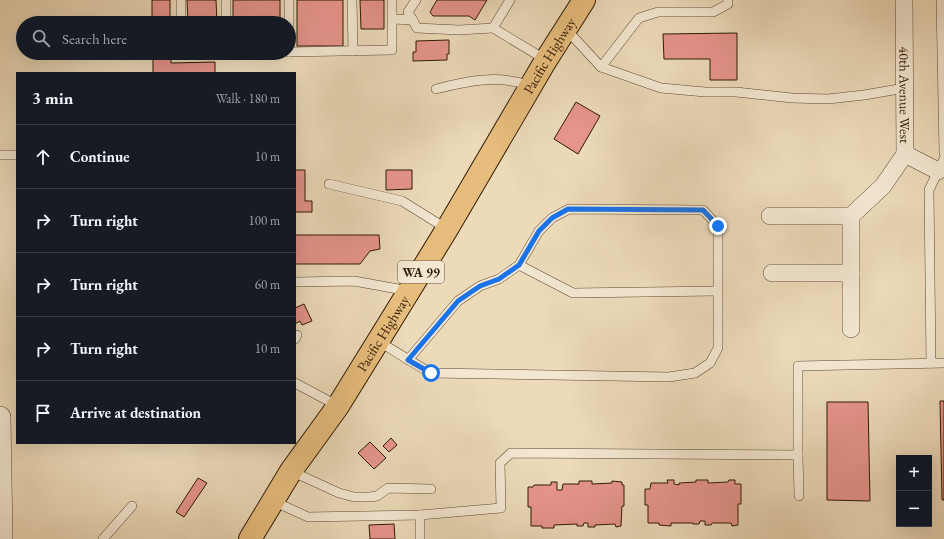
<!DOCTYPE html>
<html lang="en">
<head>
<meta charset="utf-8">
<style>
  body { margin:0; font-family:"EB Garamond",serif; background:#242831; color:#f1f3f6 }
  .controls { position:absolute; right:12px; bottom:12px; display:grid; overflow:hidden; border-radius:0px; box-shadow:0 4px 16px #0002 }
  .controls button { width:36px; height:36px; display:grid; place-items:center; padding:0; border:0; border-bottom:1px solid #363941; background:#171b24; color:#f1f3f6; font:20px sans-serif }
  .stop { position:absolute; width:12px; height:12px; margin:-9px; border:3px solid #1a73e8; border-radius:50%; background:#fff }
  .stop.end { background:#1a73e8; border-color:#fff; box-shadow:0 1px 4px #0008 }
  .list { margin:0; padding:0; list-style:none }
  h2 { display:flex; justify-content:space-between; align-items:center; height:52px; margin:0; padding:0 16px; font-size:17px }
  h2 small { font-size:13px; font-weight:400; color:#9ea1a6 }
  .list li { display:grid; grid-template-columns:26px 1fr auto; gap:12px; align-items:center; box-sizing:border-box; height:64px; padding:0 16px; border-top:1px solid #363941 }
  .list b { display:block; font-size:15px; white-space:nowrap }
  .list em { font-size:13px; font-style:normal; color:#9ea1a6 }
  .icon { flex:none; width:22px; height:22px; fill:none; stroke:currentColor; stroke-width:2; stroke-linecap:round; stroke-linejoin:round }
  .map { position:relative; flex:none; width:944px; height:539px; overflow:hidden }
  .search { position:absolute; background:#171b24; box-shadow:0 4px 16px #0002; left:16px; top:16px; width:280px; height:44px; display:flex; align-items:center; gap:10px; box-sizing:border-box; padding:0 14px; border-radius:22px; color:#9ea1a6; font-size:15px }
  .panel { position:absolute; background:#171b24; box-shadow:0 4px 16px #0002; left:16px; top:72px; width:280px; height:372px; border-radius:0px }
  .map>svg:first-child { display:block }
  .building { fill:#e6958c; stroke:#2e1905 }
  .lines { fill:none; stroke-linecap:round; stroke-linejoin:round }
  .service-casing { stroke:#5e4932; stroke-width:10 }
  .minor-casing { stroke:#5e4932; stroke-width:18 }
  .tertiary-casing { stroke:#5e4932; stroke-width:22 }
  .trunk-casing { stroke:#2e1905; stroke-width:24 }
  .service { stroke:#f3e7d2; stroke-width:9 }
  .minor { stroke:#f3e7d2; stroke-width:17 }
  .tertiary { stroke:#f3e7d2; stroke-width:21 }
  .trunk { stroke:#e6bd7c; stroke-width:22 }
  .route { stroke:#1a73e8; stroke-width:5 }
  .labels { text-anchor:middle; stroke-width:3; stroke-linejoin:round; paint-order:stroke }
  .shield { fill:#f3e7d2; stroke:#695742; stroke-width:1 }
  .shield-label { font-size:13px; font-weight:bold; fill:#2e1905 }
  .street-label { font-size:14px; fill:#2e1905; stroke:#f3e7d2 }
</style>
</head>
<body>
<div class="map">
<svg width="944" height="539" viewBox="0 0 944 539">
  <rect width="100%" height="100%" fill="#ecdab9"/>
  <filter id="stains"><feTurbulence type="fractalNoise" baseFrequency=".005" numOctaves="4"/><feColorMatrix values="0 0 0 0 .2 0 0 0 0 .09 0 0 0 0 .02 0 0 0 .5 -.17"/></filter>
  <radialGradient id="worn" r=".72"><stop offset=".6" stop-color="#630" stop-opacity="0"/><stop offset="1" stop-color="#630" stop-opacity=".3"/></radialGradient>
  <g class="building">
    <rect x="152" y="0" width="18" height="23"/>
    <polygon points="187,0 216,0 217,23 188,23"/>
    <rect x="233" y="0" width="47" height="23"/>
    <rect x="297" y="0" width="46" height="46"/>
    <polygon points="360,0 384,0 384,29 361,29"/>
    <polygon points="437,0 487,0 475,20 469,16 433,16 430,12"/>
    <polygon points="737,33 737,80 710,80 710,59 664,59 663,34"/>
    <polygon points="449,40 449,54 447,54 447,60 413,61 413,52 416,52 416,41"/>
    <polygon points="153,53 171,53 171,63 215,62 215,73 153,73"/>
    <polygon points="576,102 600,116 578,154 554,139"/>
    <polygon points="295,170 305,170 305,201 312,201 312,212 295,212"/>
    <polygon points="386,170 412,170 412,189 386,190"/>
    <polygon points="295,235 379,235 380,249 370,251 360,264 295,264"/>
    <polygon points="304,304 312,321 302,325 300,321 295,324 295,308"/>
    <polygon points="940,401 944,401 944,500 942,500"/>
    <polygon points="827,402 868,402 870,501 827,500"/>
    <polygon points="391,438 397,445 389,452 383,446"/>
    <polygon points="370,442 386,458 374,469 358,453"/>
    <polygon points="198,478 207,483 184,517 176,512"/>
    <polygon points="667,480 674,480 674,484 679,485 679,483 696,482 696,480 708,480 708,483 728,482 729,480 735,480 735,484 741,484 741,504 738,504 738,525 732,526 731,523 712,523 711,525 705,525 705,521 700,521 699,524 693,524 693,523 671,523 671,526 659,525 659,523 648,523 648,505 645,505 645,489 650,489 651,483 668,483"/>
    <polygon points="579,481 592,481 592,484 612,483 612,481 622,482 622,485 624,485 624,506 622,506 621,526 616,527 615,524 595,525 595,527 588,527 588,523 584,523 583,526 577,526 577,524 554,525 554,528 542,528 542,526 531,526 531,507 528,507 528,487 533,487 534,485 551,485 551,482 557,482 557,490 562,490 563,484 579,484"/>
    <polygon points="394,524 395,539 370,539 369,525"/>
  </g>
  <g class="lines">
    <defs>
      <g id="service">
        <polyline points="181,0 181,23"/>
        <polyline points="226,0 226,23"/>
        <polyline points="289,0 289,52"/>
        <polyline points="352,0 353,51"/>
        <polyline points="416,0 408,12 417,28 459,30 493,28 510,0"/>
        <polyline points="941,1 944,153"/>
        <polyline points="393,19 413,20"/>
        <polyline points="493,28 546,60"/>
        <polyline points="566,29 601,67 661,88 705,92 736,92 792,98 828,99 864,95 905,88"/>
        <polyline points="289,52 392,50 392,0"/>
        <polyline points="182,53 209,53"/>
        <polyline points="601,67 639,18 658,12 713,12 728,4 728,0"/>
        <path d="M436,89C467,81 499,74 531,86"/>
        <polyline points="0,155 17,155"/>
        <polyline points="329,184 402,201 447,229"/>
        <polyline points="519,265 573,293 717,291"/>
        <polyline points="295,282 354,281 409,291"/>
        <polyline points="295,339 297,335"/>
        <path d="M378,341C396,352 413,363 431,373L669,377L695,373L710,363L718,348V226L703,210L569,209L552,218L539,231L519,265L499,279L480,286L458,301L408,360"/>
        <polyline points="931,363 929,190 944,159"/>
        <polyline points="295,383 338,406"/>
        <polyline points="798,455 799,496"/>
        <polyline points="291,471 339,493 354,497 370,497 377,496 388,488 431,489"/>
        <polyline points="273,501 308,517 420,515 501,508 500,463 511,453 798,455 798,366 944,363"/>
        <polyline points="103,539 132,506"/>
        <polyline points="420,539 420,515"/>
      </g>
      <g id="minor">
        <path id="s1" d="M904,0L905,154L938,171"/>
        <polyline points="770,216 851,216"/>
        <polyline points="772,273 851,273"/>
        <polyline points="851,329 851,216 883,186 905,154"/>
      </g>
      <polyline id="tertiary" points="0,417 2,539"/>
      <g id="trunk">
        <path id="s2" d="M250,539L291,471L338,406L409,291L447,229L546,60L584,0"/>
      </g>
    </defs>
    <use href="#service" class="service-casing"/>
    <use href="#minor" class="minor-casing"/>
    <use href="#tertiary" class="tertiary-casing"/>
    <use href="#trunk" class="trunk-casing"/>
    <use href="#service" class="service"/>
    <use href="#minor" class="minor"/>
    <use href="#tertiary" class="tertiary"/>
    <use href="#trunk" class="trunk"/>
  </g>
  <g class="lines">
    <polyline class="route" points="431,373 408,360 458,301 480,286 499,279 519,265 539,231 552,218 568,209 703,210 718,226"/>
  </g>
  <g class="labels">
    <rect class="shield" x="398" y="261" width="46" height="22" rx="3"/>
    <g class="shield-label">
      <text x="421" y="277">WA 99</text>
    </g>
    <g class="street-label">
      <text dy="5" stroke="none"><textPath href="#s2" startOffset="569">Pacific Highway</textPath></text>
      <text dy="5" stroke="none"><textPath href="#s1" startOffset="95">40th Avenue West</textPath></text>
      <text dy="5" stroke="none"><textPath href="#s2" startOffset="245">Pacific Highway</textPath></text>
    </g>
  </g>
  <rect width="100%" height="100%" filter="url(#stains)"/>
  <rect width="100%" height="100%" fill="url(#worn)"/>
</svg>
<div class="controls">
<button>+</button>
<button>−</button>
</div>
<div class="stop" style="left:431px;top:373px"></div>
<div class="stop end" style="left:718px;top:226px"></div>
<div class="search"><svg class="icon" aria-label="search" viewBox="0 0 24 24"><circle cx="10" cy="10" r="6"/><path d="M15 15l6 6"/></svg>Search here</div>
<section class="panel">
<h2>3 min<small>Walk · 180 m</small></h2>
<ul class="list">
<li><svg class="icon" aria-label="ahead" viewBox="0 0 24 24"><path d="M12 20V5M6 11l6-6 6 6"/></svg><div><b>Continue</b></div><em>10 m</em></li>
<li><svg class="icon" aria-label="right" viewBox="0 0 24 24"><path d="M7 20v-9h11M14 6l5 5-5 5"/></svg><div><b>Turn right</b></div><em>100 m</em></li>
<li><svg class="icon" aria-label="right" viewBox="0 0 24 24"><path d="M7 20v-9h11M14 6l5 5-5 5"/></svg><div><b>Turn right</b></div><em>60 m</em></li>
<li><svg class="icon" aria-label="right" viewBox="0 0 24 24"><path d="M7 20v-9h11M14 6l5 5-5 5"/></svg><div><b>Turn right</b></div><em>10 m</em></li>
<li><svg class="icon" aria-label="arrive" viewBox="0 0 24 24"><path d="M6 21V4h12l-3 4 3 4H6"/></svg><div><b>Arrive at destination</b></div></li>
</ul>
</section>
</div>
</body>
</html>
